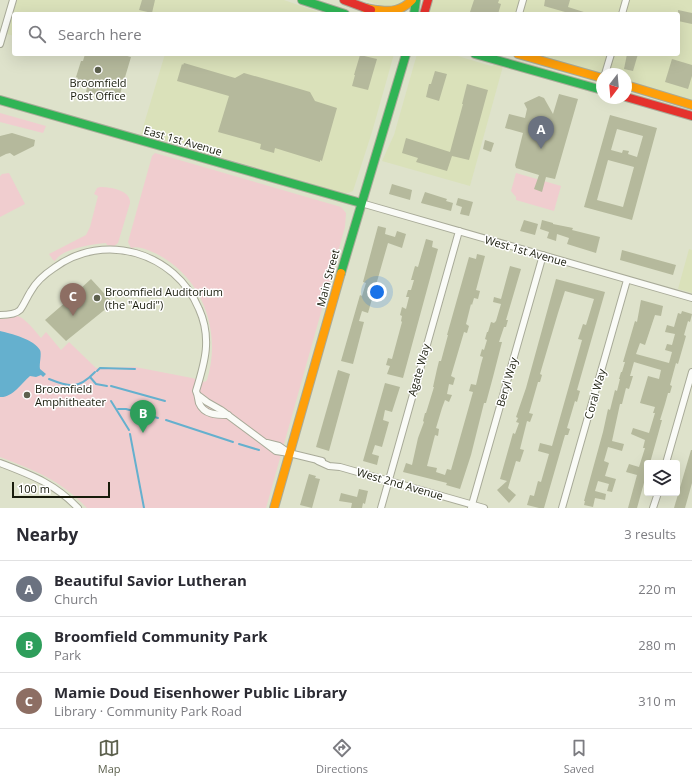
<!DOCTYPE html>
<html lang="en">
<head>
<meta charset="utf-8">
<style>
  body { margin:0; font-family:"Open Sans",sans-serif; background:#f7f7f7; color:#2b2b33 }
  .controls { position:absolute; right:12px; bottom:12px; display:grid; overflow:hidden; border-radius:4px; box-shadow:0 4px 16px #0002 }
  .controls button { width:36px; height:36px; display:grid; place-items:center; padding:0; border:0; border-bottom:1px solid #e1e1e2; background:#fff; color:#2b2b33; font:20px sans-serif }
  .compass { position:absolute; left:596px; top:68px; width:36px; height:36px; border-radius:50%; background:#fff; box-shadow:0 4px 16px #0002; rotate:196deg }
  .scale { position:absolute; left:12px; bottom:10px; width:98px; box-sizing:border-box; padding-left:4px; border:2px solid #181b0b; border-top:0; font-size:11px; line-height:14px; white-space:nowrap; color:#181b0b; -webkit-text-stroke:3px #fff; paint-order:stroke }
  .you { position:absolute; left:377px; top:292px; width:14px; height:14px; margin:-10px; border:3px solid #fff; border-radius:50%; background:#1a73e8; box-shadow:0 0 0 6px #1a73e833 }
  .badge { display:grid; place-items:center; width:26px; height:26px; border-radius:50%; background:#5d614e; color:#fff; font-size:13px; font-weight:700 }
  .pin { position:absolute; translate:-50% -33px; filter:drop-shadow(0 1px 2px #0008) }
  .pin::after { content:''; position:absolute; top:21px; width:14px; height:12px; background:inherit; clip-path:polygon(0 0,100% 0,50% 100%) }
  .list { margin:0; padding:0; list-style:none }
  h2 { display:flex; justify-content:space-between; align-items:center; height:52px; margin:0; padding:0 16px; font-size:17px }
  h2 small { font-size:13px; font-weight:400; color:#7c7c81 }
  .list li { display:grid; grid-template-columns:26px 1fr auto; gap:12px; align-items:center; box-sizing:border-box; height:56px; padding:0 16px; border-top:1px solid #e1e1e2 }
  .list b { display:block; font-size:15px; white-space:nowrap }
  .list p { margin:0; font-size:13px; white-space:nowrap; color:#7c7c81 }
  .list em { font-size:13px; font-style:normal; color:#7c7c81 }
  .icon { flex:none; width:22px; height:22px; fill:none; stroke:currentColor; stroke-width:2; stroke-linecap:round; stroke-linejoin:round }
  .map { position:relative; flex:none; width:692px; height:508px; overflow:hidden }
  .search { position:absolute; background:#fff; box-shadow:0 4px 16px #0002; left:12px; right:12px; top:12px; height:44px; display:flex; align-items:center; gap:10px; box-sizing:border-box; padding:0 14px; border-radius:4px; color:#7c7c81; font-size:15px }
  .sheet { height:220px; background:#fff }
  nav { display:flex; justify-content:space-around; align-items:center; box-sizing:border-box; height:56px; border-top:1px solid #e1e1e2; background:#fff; font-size:11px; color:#7c7c81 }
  nav a { display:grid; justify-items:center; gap:2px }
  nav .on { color:#5d614e }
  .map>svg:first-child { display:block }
  .built { fill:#dae1ba }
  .green { fill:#f0cdcf }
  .water { fill:#65b0ce }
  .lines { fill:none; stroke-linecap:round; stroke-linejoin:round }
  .stream { stroke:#65b0ce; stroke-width:2 }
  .building { fill:#b5b99c; fill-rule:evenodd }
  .street-casing { stroke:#a8aa98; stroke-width:8 }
  .fast-casing { stroke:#a8aa98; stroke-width:10 }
  .slow-casing { stroke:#a8aa98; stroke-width:10 }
  .jam-casing { stroke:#a8aa98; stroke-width:10 }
  .street { stroke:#fafbf7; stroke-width:6 }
  .fast { stroke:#30b455; stroke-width:8 }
  .slow { stroke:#ff9f0a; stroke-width:8 }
  .jam { stroke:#e5322d; stroke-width:8 }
  .poi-dot { fill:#5d614e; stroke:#fff; stroke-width:1.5 }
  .labels { text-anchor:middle; stroke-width:3; stroke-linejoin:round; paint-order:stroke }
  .poi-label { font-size:11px; fill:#181b0b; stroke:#fff; text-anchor:start }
  .street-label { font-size:11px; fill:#181b0b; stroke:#fff }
</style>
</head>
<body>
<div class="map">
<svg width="692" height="508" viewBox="0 0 692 508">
  <rect width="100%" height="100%" fill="#dee2cb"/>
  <g class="built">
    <polygon points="17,0 284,0 324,14 14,14 14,36 7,34"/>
    <polygon points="365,0 408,0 401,6 385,7"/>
    <polygon points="430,0 692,0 692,104 626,85 626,74 602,74 518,54 678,54 678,14 426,14"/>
    <polygon points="165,54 394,54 372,132 353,191 348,193 343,193 141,134"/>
    <polygon points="417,54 451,54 491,66 497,64 503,66 470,186 382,161 394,135"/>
    <polygon points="689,249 692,250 692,293 678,289"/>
  </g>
  <g class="green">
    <polygon points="0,113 46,126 43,133 0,122"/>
    <path d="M155,153L341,207L346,213L345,227L266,508H87C59,479 36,471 0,457V319C6,319 11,317 16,316C24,316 36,332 41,338L46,332L61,350L69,342L96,368L135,367L192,378L205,382L207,380C222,332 203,278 157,254C150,251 139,245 131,248L128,242L152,156Z"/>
    <polygon points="9,173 25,204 0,217 0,176 2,174"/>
    <polygon points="516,173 561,186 554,211 516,200 516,197 511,191"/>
    <path d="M100,187C110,187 131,190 130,203L118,243L114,246L107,245L106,243C92,244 61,249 55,261L53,260L49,254L86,235L90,227L98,196L94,194L97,188Z"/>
  </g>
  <path class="water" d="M0,331C10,333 35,340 40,350C42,354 39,364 40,369L46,374L43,377L41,375L36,377L30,376C21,384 12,398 0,397Z"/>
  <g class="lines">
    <g class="stream">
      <polyline points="97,371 100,368 135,369"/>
      <polyline points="90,377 96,384 107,386"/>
      <path d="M49,379C69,387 78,390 95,372"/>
      <polyline points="111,386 165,401"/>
      <polyline points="111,401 129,430"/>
      <polyline points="118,409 126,409 158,418"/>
      <polyline points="166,420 233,442"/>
      <polyline points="130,434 144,508"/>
      <polyline points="239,444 259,450"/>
    </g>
  </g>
  <g class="building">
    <polygon points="142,0 155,0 152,13 139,10"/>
    <polygon points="474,0 499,0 498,3 501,4 498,14 472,14 472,13 470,12"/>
    <polygon points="545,0 570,0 568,7 587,13 587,14 572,14 544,6"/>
    <polygon points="678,10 692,13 692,24 678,21"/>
    <polygon points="85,54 120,54 131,57 118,101 86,92 87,88 76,85 78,78 76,77 81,61 83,61"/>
    <polygon points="627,54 638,54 633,71 624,69"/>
    <polygon points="360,55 377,59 368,90 352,86 355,75 354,75"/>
    <polygon points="672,59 692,65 692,76 688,89 665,82"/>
    <polygon points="184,63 235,78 244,73 283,84 310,92 315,101 337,108 322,161 320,160 320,162 275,148 274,153 260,149 261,144 218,132 229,96 177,81 182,64 183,65"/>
    <polygon points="435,71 447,74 439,101 426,97 429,84 431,84"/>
    <polygon points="467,84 488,90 469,160 452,156 447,171 416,162 418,158 402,153 406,138 450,152 463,104 462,104"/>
    <polygon points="559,94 578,99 555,179 546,177 542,192 534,189 539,175 516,168 515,165 523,133 505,128 509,114 525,118 527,109 524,103 539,96 544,98 553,114"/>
    <path d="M610,115L657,128L632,220L584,207ZM617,129L643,136L637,157L628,154L629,151L623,150L622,153L611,150ZM608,160L634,167L623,207L597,200Z"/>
    <polygon points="12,133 35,140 34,146 14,156 10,153 6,154 0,157 0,136"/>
    <polygon points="485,140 494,143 491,152 483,149"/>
    <polygon points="392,184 412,190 410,200 389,194"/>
    <polygon points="425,192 447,199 446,201 453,203 451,211 421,203"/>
    <polygon points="458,198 473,202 469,216 460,214 462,207 456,205"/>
    <polygon points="524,220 538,224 535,235 520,231"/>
    <polygon points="542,220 553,223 553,224 573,228 572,230 600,237 596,253 567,244 569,238 557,234 556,241 547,238 549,232 540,229"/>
    <polygon points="378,226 386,228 385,234 395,237 397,231 406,234 402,248 388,243 368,313 362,311 359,321 364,322 353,364 341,361 360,295 362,296 366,283 363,282"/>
    <polygon points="426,239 433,241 432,247 438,249 403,378 387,374 390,366 386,365 388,358 392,359 402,322 401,321 402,316 400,315 402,307 406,309 409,297 406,297 408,290 411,290 414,280 411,280 415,266 418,267"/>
    <polygon points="622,250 676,265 673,275 620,260"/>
    <polygon points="477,254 485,256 476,290 480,291 478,299 474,298 472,305 471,304 466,324 469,326 467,333 464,332 451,376 455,378 453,385 449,384 447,394 452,395 449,402 445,400 442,408 436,428 439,429 438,436 435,435 427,466 437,468 436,472 445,475 447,469 451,470 473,392 469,391 471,384 476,385 481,364 483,357 480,356 482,349 484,350 487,340 485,339 487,332 488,332 491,322 494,323 496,321 501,304 493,302 494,297 501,299 510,266 521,269 506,320 508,320 506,327 504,327 499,342 502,342 493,377 486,403 484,403 471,455 460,489 446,485 447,483 403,472 406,463 412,465 418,438 424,422 423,421 425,413 426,413 434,387 433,387 437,369 439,361 441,361 448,335 447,335 469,257 476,259"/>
    <polygon points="91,279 113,303 66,341 45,320 67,301 67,297 70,295 85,297 79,290"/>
    <polygon points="556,279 605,292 577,390 580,391 577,402 575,401 567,428 570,429 568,435 565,435 544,508 539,508 527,505 530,495 534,496 538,481 541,482 549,454 538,451 540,443 552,446 582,340 578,339 583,324 586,325 594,299 565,291 558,313 540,374 542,375 540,382 538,382 530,410 529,413 533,414 530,422 527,421 520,449 524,450 520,462 516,461 508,488 516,495 509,503 497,490 507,481 500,479 513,433 515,434 519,423 516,422 518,418 516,417 526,388"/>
    <polygon points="641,300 663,306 661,316 655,315 645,345 640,343 636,354 669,363 672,352 665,350 667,344 672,345 675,334 665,332 667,325 674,327 678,313 681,314 682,311 692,314 690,322 688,321 684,335 686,336 678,364 676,363 670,385 672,386 670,393 668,393 665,404 660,420 662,420 650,463 647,463 647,472 637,508 628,508 637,475 626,472 629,464 639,467 645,448 643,448 645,440 631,434 633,428 649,433 655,413 653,413 655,407 640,403 648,376 659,379 661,370 634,362 630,376 633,376 629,389 626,388 622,404 620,404 612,441 624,444 622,451 608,447 604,461 609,463 605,476 616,479 612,492 607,491 609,484 598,481 595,491 606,494 605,500 595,498 593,507 584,505 585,501 584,501 603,432 608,409 610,410 615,390 617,391 620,379 619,379 621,372 622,372 625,362 623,362 635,321 637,322"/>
    <polygon points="338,370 350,374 329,451 316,447"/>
    <polygon points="385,383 400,387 392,412 385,410 383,420 389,422 382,447 375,445 372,454 379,456 377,465 363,461"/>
    <polygon points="691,450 692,450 692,483 685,508 674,508"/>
    <polygon points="309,474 316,476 315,478 320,479 312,508 300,505"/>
    <polygon points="359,489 368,491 365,504 363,503 362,508 351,508 352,503 339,501 341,493 357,497"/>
  </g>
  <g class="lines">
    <defs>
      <g id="street">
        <polyline points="519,14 523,0"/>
        <polyline points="622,14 626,0"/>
        <polyline points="0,44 13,0"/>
        <polyline points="605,74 611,54"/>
        <polyline points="361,203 692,298"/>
        <path d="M0,315C6,315 16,314 20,310C24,305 27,297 31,291C36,282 45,274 54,268C104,231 175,252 199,309C212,338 205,362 196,391C198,395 198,399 199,403C204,415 217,415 228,415"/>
        <polyline points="199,396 207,402 221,410 276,451 289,453 322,461"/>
        <polyline points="267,443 279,446 289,453"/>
        <polyline points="318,461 329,466 340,467 484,508"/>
        <path d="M0,463C31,475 54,483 78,508"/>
        <polyline points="666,463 692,372"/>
        <polyline points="381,508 459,231"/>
        <polyline points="471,508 543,255"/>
        <polyline points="562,508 627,280"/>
        <polyline points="653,508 658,493"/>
      </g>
      <g id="fast">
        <polyline points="302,0 345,14"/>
        <polyline points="414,14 416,0"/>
        <polyline points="475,54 602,90"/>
        <polyline points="0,100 361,203"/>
        <polyline points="341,273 406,54"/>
      </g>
      <g id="slow">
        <path d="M365,8C383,11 398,15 412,0"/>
        <polyline points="518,54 602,78"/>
        <polyline points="626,85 692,105"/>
        <polyline points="274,508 341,273"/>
      </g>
      <g id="jam">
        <polyline points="344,0 371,10"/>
        <polyline points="424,14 428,0"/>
        <polyline points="626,97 692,116"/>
      </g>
    </defs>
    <use href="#street" class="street-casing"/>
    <use href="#fast" class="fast-casing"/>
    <use href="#slow" class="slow-casing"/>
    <use href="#jam" class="jam-casing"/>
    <use href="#street" class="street"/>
    <use href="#fast" class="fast"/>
    <use href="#slow" class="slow"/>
    <use href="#jam" class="jam"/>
  </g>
  <g class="poi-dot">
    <circle cx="98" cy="70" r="4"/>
    <circle cx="97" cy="298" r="4"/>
    <circle cx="27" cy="395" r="4"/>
  </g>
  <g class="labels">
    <g class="poi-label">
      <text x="98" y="87" text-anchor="middle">Broomfield<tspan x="98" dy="13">Post Office</tspan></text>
      <text x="105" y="296">Broomfield Auditorium<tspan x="105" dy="13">(the "Audi")</tspan></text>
      <text x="35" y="393">Broomfield<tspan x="35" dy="13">Amphitheater</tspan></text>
    </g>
    <g class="street-label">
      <text transform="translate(183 141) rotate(16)" y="4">East 1st Avenue</text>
      <text transform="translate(526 251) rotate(16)" y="4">West 1st Avenue</text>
      <text transform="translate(328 278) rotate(-75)" y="4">Main Street</text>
      <text transform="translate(419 370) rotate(-74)" y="4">Agate Way</text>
      <text transform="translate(507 382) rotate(-74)" y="4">Beryl Way</text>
      <text transform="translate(595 394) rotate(-74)" y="4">Coral Way</text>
      <text transform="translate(400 484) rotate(16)" y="4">West 2nd Avenue</text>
    </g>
  </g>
</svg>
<div class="controls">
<button><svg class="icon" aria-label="layers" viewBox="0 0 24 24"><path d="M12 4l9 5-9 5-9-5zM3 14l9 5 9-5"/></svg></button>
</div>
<svg class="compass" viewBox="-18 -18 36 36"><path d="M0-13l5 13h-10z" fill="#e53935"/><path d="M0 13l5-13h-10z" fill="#7c7c81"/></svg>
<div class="scale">100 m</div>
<div class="you"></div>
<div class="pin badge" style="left:541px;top:149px;background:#6b7280">A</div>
<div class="pin badge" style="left:143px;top:433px;background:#2e9e5b">B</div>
<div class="pin badge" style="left:73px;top:316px;background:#8d6e63">C</div>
<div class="search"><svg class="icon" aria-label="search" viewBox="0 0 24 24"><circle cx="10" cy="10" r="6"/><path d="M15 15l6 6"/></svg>Search here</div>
</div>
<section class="sheet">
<h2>Nearby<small>3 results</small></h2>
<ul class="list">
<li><span class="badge" style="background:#6b7280">A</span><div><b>Beautiful Savior Lutheran</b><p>Church</p></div><em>220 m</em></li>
<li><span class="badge" style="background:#2e9e5b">B</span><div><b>Broomfield Community Park</b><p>Park</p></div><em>280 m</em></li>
<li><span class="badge" style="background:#8d6e63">C</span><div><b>Mamie Doud Eisenhower Public Library</b><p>Library · Community Park Road</p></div><em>310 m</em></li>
</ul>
</section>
<nav>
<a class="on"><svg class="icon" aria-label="map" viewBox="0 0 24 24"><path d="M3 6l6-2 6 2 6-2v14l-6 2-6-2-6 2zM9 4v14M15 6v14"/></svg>Map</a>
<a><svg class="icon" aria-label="directions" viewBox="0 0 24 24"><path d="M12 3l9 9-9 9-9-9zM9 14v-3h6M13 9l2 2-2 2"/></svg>Directions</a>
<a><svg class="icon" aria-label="saved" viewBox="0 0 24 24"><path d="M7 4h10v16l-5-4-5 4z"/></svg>Saved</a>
</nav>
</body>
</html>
